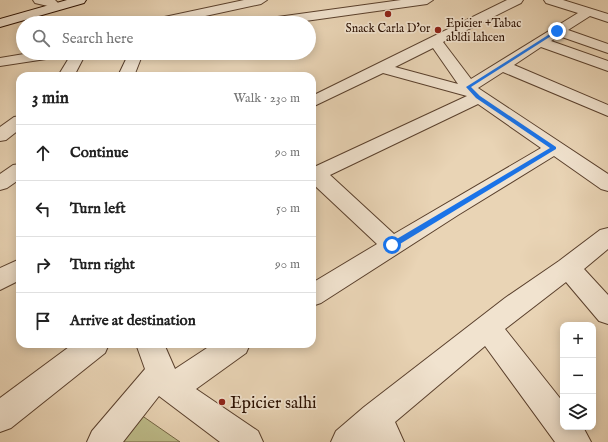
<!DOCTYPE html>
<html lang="en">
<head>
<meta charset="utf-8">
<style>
  body { margin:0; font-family:"IM FELL English",serif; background:#f2f2f2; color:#222 }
  .controls { position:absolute; right:12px; bottom:12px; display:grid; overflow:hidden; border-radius:8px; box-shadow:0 2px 10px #0003 }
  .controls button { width:36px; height:36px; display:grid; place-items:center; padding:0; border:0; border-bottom:1px solid #e0e0e0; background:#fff; color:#222; font:20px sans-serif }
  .stop { position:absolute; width:12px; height:12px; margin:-9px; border:3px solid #1a73e8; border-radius:50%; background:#fff }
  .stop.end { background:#1a73e8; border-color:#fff; box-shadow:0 1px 4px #0008 }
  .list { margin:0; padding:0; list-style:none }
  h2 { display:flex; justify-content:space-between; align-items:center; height:52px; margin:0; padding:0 16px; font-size:17px }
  h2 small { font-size:13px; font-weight:400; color:#767676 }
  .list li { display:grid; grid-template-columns:26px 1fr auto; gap:12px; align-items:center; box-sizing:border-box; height:56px; padding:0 16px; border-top:1px solid #e0e0e0 }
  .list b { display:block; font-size:15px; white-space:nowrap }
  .list em { font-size:13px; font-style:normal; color:#767676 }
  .icon { flex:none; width:22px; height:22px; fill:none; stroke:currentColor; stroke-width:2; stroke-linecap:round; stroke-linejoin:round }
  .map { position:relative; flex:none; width:608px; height:442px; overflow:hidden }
  .search { position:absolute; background:#fff; box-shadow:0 2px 10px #0003; left:16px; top:16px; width:300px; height:44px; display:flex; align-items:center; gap:10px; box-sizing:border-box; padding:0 14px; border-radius:22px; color:#767676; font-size:15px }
  .panel { position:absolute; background:#fff; box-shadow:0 2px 10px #0003; left:16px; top:72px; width:300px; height:276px; border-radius:12px }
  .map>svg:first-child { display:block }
  .green { fill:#bdbb89; stroke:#746544 }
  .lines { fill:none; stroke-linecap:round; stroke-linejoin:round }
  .minor-casing { stroke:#5a402d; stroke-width:2 }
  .tertiary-casing { stroke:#5a402d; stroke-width:2 }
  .secondary-casing { stroke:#2a0f00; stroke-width:2 }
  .minor { fill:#f1e3cf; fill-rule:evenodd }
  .tertiary { fill:#f1e3cf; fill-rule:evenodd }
  .secondary { fill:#f1e3cf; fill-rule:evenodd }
  .route { fill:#1a73e8 }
  .poi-dot { fill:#8f2418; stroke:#f1e3cf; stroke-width:1.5 }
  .labels { text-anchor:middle; stroke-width:3.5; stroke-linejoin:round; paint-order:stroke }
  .far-poi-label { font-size:12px; fill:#2a0f00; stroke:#f1e3cf; text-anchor:start }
  .near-poi-label { font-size:17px; fill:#2a0f00; stroke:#f1e3cf; text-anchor:start }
</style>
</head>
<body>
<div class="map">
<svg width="608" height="442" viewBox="0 0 608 442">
  <rect width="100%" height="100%" fill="#e9d4b5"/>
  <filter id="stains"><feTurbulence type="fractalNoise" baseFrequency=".005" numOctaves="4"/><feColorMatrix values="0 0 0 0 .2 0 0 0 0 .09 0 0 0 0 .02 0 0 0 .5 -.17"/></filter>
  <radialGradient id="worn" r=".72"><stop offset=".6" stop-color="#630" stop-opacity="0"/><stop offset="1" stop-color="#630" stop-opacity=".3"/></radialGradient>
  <polygon class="green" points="141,415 180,442 118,442"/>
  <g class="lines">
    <defs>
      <g id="minor">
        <polygon points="33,0 55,0 58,3 52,7 35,3"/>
        <polygon points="244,0 267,0 261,4 173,23 148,23 150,20 155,19"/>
        <path d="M507,0H523L521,3L443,42L471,79L578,13L546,3L544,0H563L608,14V22L590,16L568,30L608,44V53L559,36L551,41L608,61V71L541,47L514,65L608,105V116L503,72L478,88L608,174V191L601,189L554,156L458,215L321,303L312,306V283L377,244L312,183V168L467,96L383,73L312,107V96ZM433,48L458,84L395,67ZM478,104L541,148L394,234L330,175Z"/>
        <polygon points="72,53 86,53 74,76 58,76"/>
        <polygon points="129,53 143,53 134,76 118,76"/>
        <polygon points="20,116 20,129 6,140 0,141 0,127 14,117"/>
        <polygon points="20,164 20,179 7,188 0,190 0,174 13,165"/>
        <polygon points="608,228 608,249 584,269 608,295 608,324 599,321 566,282 505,329 563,402 563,427 583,427 591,442 555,442 485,346 395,422 404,442 331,442 336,431 364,407 505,298 559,261 600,230"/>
        <polygon points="20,259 20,280 0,290 0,268"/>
        <polygon points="73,344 109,344 105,353 11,428 0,432 0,398"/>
        <polygon points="136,344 164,344 175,369 213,344 250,344 246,353 196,389 258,431 263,442 220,442 159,396 123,442 87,442 92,431 145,369"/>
      </g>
      <g id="tertiary">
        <polygon points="401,0 433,0 427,4 291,23 256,23 258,20 263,19"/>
        <polygon points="30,53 66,53 64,56 59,57 0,66 0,58"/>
      </g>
      <polygon id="secondary" points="67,0 86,0 84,3 0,27 0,19"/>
    </defs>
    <use href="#minor" class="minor-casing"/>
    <use href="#tertiary" class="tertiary-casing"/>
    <use href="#secondary" class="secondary-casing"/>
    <use href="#minor" class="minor"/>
    <use href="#tertiary" class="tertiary"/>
    <use href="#secondary" class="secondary"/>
  </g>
  <polygon class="route" points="556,30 559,31 471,87 480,96 556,147 556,149 395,247 390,247 390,243 550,148 476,98 466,87"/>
  <g class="poi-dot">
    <circle cx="388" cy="14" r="4"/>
    <circle cx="438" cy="30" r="4"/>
    <circle cx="222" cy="402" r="4"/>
  </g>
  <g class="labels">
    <g class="far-poi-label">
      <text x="446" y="27">Epicier +Tabac<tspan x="446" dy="14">abldi lahcen</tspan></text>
      <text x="388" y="32" text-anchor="middle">Snack Carla D'or</text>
    </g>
    <g class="near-poi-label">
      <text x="230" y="408">Epicier salhi</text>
    </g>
  </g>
  <rect width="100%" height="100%" filter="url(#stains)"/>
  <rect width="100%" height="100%" fill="url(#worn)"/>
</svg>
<div class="controls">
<button>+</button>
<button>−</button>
<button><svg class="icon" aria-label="layers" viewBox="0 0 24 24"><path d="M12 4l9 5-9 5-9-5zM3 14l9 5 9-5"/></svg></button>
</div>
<div class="stop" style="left:392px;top:245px"></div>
<div class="stop end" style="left:557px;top:31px"></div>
<div class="search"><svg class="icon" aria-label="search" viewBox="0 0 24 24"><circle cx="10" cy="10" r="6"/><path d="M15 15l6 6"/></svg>Search here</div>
<section class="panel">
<h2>3 min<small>Walk · 230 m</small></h2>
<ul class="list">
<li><svg class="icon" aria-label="ahead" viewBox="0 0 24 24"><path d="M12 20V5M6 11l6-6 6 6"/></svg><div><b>Continue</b></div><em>90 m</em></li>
<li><svg class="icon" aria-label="left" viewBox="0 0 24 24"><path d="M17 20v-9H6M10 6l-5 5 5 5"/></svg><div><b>Turn left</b></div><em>50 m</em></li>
<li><svg class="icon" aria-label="right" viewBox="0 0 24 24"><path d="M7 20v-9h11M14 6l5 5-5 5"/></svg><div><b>Turn right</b></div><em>90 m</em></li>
<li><svg class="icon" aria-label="arrive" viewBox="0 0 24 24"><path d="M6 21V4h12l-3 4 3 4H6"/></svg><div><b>Arrive at destination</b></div></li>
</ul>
</section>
</div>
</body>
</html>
